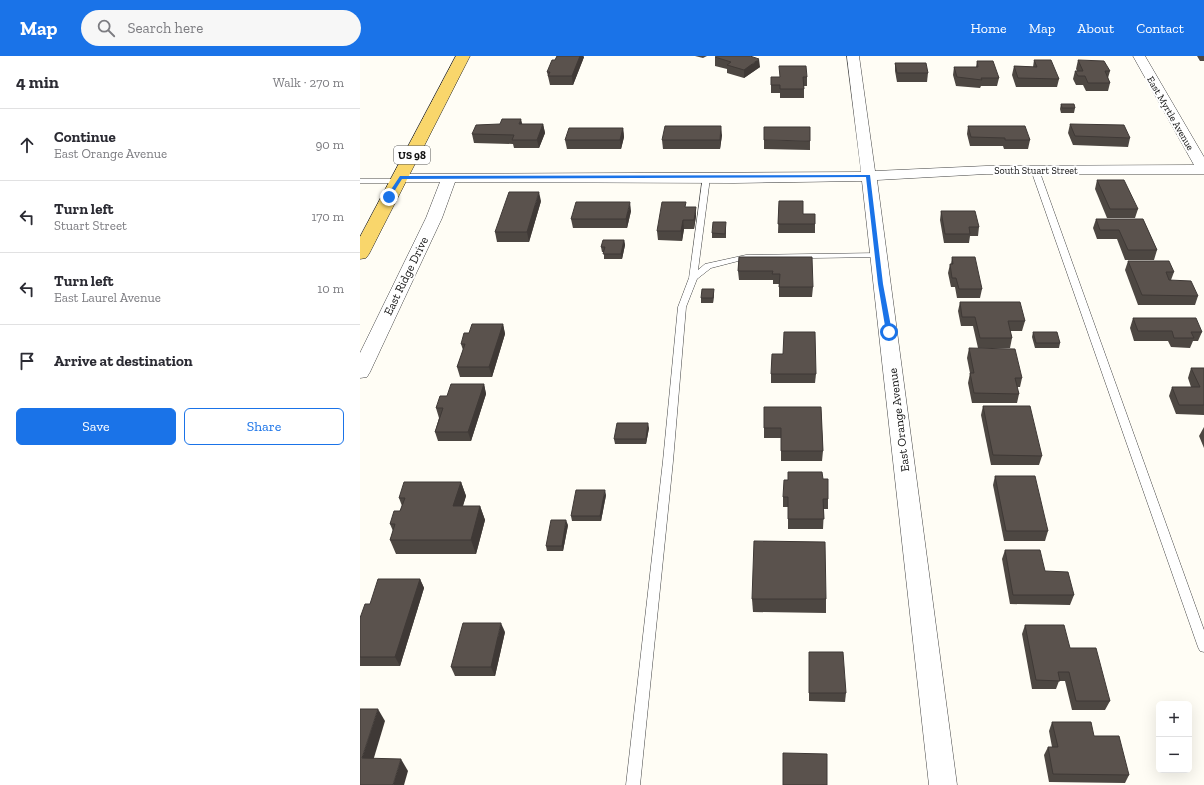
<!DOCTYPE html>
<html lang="en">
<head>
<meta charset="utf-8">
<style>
  body { margin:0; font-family:"Zilla Slab",serif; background:#f7f7f7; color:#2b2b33 }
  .controls { position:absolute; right:12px; bottom:12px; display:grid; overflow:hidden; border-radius:6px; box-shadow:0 4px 16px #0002 }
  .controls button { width:36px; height:36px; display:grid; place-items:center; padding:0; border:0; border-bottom:1px solid #e1e1e2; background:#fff; color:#2b2b33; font:20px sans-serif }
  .stop { position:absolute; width:12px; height:12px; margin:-9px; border:3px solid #1a73e8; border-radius:50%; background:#fff }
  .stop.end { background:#1a73e8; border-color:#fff; box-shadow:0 1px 4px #0008 }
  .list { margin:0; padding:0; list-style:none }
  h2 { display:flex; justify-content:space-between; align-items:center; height:52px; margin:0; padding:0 16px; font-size:17px }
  h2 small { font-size:13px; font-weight:400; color:#7c7c81 }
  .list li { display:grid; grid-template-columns:26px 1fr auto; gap:12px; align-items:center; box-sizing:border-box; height:72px; padding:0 16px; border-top:1px solid #e1e1e2 }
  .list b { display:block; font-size:15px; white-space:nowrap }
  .list p { margin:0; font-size:13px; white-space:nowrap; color:#7c7c81 }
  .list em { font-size:13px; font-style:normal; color:#7c7c81 }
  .actions { display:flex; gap:8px; padding:12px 16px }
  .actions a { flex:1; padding:9px 0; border:1px solid #1a73e8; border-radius:6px; text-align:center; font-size:14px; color:#1a73e8 }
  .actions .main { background:#1a73e8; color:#fff }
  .icon { flex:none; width:22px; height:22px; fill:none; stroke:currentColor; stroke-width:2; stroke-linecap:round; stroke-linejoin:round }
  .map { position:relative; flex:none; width:844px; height:729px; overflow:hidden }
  header { display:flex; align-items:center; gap:24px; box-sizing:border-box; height:56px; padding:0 20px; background:#1a73e8; color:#fff }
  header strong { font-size:19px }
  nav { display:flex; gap:22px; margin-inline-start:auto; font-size:14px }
  .search { width:280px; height:36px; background:#f7f7f7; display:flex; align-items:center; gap:10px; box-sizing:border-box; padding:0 14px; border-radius:22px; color:#7c7c81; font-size:15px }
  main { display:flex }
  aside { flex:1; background:#fff }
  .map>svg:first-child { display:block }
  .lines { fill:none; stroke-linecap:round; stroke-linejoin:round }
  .service-casing { stroke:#444; stroke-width:1 }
  .minor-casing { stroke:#444; stroke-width:1 }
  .primary-casing { stroke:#222; stroke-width:1 }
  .service { fill:#fff; fill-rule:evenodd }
  .minor { fill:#fff; fill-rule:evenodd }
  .primary { fill:#f9d66b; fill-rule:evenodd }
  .wall { fill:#4d4742 }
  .shaded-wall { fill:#3f3936 }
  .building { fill:#5a524d; stroke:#3f3936 }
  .route { fill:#1a73e8 }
  .labels { text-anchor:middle; stroke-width:4; stroke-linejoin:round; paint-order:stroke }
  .far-street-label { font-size:10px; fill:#111; stroke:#fff }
  .shield { fill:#fff; stroke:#585858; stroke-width:1 }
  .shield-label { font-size:11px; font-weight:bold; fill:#111 }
  .street-label { font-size:12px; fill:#111; stroke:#fff }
</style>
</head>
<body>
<header>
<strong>Map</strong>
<div class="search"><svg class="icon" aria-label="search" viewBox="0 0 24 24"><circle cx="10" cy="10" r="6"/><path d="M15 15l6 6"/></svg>Search here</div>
<nav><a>Home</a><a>Map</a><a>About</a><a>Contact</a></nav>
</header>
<main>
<aside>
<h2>4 min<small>Walk · 270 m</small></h2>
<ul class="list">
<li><svg class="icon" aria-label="ahead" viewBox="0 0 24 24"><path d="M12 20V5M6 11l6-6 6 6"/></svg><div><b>Continue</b><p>East Orange Avenue</p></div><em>90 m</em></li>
<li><svg class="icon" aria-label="left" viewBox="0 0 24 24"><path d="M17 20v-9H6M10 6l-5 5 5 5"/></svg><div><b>Turn left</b><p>Stuart Street</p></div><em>170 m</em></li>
<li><svg class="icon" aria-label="left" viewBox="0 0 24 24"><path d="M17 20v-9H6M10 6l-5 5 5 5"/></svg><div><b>Turn left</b><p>East Laurel Avenue</p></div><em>10 m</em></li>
<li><svg class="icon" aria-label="arrive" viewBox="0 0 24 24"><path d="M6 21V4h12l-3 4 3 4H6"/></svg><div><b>Arrive at destination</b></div></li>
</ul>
<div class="actions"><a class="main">Save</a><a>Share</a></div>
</aside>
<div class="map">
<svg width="844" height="729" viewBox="0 0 844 729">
  <rect width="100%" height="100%" fill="#fffdf5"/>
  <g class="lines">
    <defs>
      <g id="service">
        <polygon points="672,112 678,112 679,114 844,574 844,596 840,595 838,591 671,114"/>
        <polygon points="343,120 349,120 350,122 338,214 345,208 386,199 519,197 523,199 519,201 386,203 351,212 337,223 326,251 313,405 280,729 266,729 303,405 318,251 329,222"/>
        <polygon points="0,123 38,123 42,125 38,127 0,127"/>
      </g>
      <polygon id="minor" points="487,0 499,0 515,115 626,110 834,109 773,0 785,0 844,101 844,118 626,118 517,124 597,729 569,729 502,125 374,127 95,126 82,162 10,316 7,321 0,322 0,297 66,162 80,126 40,126 35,124 32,121 35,118 501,116"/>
      <polygon id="primary" points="96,0 110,0 9,198 6,202 0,203 0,181"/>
    </defs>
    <use href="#service" class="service-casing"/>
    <use href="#minor" class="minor-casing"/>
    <use href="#primary" class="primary-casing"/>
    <use href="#service" class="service"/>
    <use href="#minor" class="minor"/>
    <use href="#primary" class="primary"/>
  </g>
  <g class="wall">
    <polygon points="197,0 223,0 224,1 213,29 190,29 187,16 195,4"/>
    <polygon points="335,0 347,0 343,2"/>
    <polygon points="837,0 844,0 844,6 844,5 840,5"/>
    <polygon points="355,1 400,11 384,22 367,17 367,13 355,10"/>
    <polygon points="674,4 699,23 697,31 656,31 652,19 654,10 673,11"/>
    <polygon points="718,4 750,15 748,22 750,27 748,35 726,35 723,29 716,29 713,23 715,15 717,15 716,13"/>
    <polygon points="617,5 639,22 637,30 621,30 620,32 596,30 593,19 594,11 616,11"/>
    <polygon points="535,7 568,17 567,26 537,26 535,15"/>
    <polygon points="411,21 447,21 447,30 444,30 444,42 420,42 420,37 411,37"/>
    <polygon points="701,48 715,52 714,57 701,57 700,53"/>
    <polygon points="162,68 183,68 185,77 179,92 154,92 153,88 114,87 112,78"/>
    <polygon points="710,68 770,82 768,91 713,89 708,77"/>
    <polygon points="608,70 670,84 668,93 644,93 643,90 610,90 607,78"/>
    <polygon points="263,72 264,81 261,93 207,93 205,84"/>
    <polygon points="362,79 360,93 303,93 302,84"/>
    <polygon points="404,84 450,85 450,94 404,93"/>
    <polygon points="737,124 778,153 775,162 747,162 735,133"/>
    <polygon points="181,145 169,186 137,186 135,176"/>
    <polygon points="419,145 443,158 455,158 455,177 418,177"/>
    <polygon points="326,151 336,160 334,173 324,173 322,185 298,184 297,175"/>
    <polygon points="271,155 267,172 213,172 211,163"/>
    <polygon points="581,155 619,171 618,180 610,180 609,187 584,187 580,164"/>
    <polygon points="736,163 783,163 797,194 794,204 765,204 757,183 737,183 733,172"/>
    <polygon points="366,171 366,182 352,182 352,177"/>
    <polygon points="264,184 265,189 262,203 244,203 244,196 242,196 241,191"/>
    <polygon points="379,201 453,231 452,241 419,241 419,228 413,228 413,224 379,224 378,215"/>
    <polygon points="592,201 622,233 620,242 597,242 595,231 591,231 588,217 590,208 591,208"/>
    <polygon points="768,205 814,216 811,224 838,240 835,249 778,249 765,214"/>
    <polygon points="354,238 353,247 341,247 341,242"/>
    <polygon points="600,246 665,265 662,275 650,275 652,282 650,292 618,292 613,270 601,270 598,255"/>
    <polygon points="773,262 842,276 838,285 833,285 830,292 811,291 808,285 774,285 770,272"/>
    <polygon points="143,268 145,278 132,321 100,321 97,311 103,294 101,288 109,277"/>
    <polygon points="673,276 700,287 699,292 675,292 672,281"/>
    <polygon points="609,292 662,322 660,331 657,331 659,338 657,347 612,347 608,327 610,317 607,302"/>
    <polygon points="831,312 844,312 844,359 816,358 809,340 812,331 831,331 828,322"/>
    <polygon points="411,318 456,318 455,327 411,327"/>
    <polygon points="124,328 126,338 111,385 78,385 75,376 79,362 76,352 87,340"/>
    <polygon points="623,350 682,400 679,409 631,409 621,359"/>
    <polygon points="461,351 463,395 462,405 421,405 421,382 404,382 404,372"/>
    <polygon points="844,371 844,392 839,380"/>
    <polygon points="289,372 286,388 255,388 254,383"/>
    <polygon points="635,420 688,475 685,485 644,485 633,429"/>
    <polygon points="463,423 468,443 468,453 464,453 463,473 428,473 428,451 423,451 423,441"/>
    <polygon points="101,426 106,440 103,450 120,450 125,464 116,498 36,498 30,484 33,475 30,468 40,455 42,450 39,442"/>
    <polygon points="246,439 241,465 212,465 211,460"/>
    <polygon points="208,469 203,495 187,495 186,490"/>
    <polygon points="645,494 685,515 714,539 710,549 650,548 642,503"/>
    <polygon points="60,523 64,532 40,610 0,610 0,562 10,548"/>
    <polygon points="392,543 466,543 466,557 393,556"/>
    <polygon points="665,569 710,592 750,645 745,654 712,654 705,625 699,625 696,633 672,633 662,578"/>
    <polygon points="145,576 135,620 95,620 91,611"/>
    <polygon points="449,596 486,637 485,646 449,645"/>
    <polygon points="692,666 734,680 769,719 765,727 689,726 684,699 688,691 692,691 689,675"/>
  </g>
  <g class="shaded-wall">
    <polygon points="220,0 223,0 224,1 213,29 212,20"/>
    <polygon points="399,3 400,11 384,22 384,14"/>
    <polygon points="161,63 163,71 159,68"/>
    <polygon points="183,68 185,77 179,92 177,84"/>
    <polygon points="361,70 362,79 360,93 360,84"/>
    <polygon points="263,72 264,81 261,93 260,84"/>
    <polygon points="179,136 181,145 169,186 167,176"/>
    <polygon points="270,146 271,155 267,172 266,163"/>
    <polygon points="336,151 336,160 334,173 334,164"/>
    <polygon points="323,164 324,173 322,185 321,175"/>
    <polygon points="264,184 265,189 262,203 261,198"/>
    <polygon points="354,233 354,238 353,247 353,242"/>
    <polygon points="143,268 145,278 132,321 129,311"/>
    <polygon points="124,328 126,338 111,385 108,376"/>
    <polygon points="288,367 289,372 286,388 286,383"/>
    <polygon points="101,426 106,440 98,464 93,450"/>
    <polygon points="245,434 246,439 241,465 240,460"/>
    <polygon points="120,450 125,464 116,498 111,484"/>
    <polygon points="206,464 208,469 203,495 202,490"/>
    <polygon points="60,523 64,532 40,610 35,601"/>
    <polygon points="141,567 145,576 135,620 131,611"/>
    <polygon points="18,653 25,665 10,715 2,702"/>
    <polygon points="41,703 48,715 44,729 33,729"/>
  </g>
  <g class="building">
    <polygon points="197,0 220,0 212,20 188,20 190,16 187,16 192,4 195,4"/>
    <polygon points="357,0 390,0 399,3 384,14 367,9 371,6 355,1"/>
    <polygon points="674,4 691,4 699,23 658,22 654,10 677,11"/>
    <polygon points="718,4 744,5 750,15 745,15 750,27 728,27 725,20 718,20 715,15 723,15"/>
    <polygon points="617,5 633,5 639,22 621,22 622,24 597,21 594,11 618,11"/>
    <polygon points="535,7 566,7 568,17 537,17"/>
    <polygon points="419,10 446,10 447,21 443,21 444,33 420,33 420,29 411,29 411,21 420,21"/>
    <polygon points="701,48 714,48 715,52 702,52"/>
    <polygon points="142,63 161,63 159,68 183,68 177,84 152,84 154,79 112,78 116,69 140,68"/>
    <polygon points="710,68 764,69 770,82 715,80"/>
    <polygon points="305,70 361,70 360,84 302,84"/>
    <polygon points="608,70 665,70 670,84 645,84 645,82 611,81"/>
    <polygon points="404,71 450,71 450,85 404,84"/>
    <polygon points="209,72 263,72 260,84 205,84"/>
    <polygon points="737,124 764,124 778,153 750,153"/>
    <polygon points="149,136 179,136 167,176 135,176"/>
    <polygon points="419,145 443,145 443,158 455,158 455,168 418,168"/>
    <polygon points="216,146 270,146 266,163 211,163"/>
    <polygon points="302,146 326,146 325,151 336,151 334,164 323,164 321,175 297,175"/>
    <polygon points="581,155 615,155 619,171 609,171 610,178 585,178"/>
    <polygon points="736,163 783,163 797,194 768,194 759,174 740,174"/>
    <polygon points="353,166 366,166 365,178 352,177"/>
    <polygon points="243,184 264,184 261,198 243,198 245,191 241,191"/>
    <polygon points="379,201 452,201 453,231 419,231 420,218 412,218 413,215 378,215"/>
    <polygon points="592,201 615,201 622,233 599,233 596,222 592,222 590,208 593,208"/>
    <polygon points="768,205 809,205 814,216 806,216 809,224 831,225 838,240 782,239"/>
    <polygon points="342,233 354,233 353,242 341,242"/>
    <polygon points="600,246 660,246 665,265 648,265 652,282 620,282 615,261 602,261"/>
    <polygon points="773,262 836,262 842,276 831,276 834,282 814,282 812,275 778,275"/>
    <polygon points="112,268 143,268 129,311 97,311 105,288 101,288 104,277 109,277"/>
    <polygon points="424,276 455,276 456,318 411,318 412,298 423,298"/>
    <polygon points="673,276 697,276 700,287 676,287"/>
    <polygon points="609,292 655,293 662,322 655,322 659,338 614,337 610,317 614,317"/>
    <polygon points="831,312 844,312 844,349 819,349 812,331 840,331"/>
    <polygon points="91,328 124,328 108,376 75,376 83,352 76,352 80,340 87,340"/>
    <polygon points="623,350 670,350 682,400 633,399"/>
    <polygon points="404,351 461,351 463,395 421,395 421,372 404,372"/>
    <polygon points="257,367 288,367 286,383 254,383"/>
    <polygon points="428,416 462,416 463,423 468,423 468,443 463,443 464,463 428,463 428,441 423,441 424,424 428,424"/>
    <polygon points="635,420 675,420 688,475 646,475"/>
    <polygon points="44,426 101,426 93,450 120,450 111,484 30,484 35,468 30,468 34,455 40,455 45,442 39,442"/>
    <polygon points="216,434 245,434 240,460 211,460"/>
    <polygon points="191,464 206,464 202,490 186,490"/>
    <polygon points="394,485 465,486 466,543 392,543"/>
    <polygon points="645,494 680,494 685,515 708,516 714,539 653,539"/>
    <polygon points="18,523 60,523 35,601 0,601 0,562 5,548 10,548"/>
    <polygon points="103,567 141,567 131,611 91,611"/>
    <polygon points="665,569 704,569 710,592 736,592 750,645 716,645 709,616 698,616 700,625 676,624"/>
    <polygon points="449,596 483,596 486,637 449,637"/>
    <polygon points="0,653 18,653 2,702 41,703 33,729 0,729"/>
    <polygon points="692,666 731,666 734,680 759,680 769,719 693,718 688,691 698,691"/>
    <polygon points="423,697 467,698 467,729 423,729"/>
  </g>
  <polygon class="route" points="510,119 523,228 532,276 529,277 526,276 518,228 506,121 42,123 30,142 26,141 40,120"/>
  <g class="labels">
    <g class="far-street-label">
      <text transform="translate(811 57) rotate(60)" y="4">East Myrtle Avenue</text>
      <text x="676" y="118">South Stuart Street</text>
    </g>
    <rect class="shield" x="34" y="90" width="36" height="18" rx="3"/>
    <g class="shield-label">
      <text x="52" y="103">US 98</text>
    </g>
    <g class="street-label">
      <text transform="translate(46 220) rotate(-64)" y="4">East Ridge Drive</text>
      <text transform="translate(539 364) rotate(-97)" y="4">East Orange Avenue</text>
    </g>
  </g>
</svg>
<div class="controls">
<button>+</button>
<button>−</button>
</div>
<div class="stop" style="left:529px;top:276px"></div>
<div class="stop end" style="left:29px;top:141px"></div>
</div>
</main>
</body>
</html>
